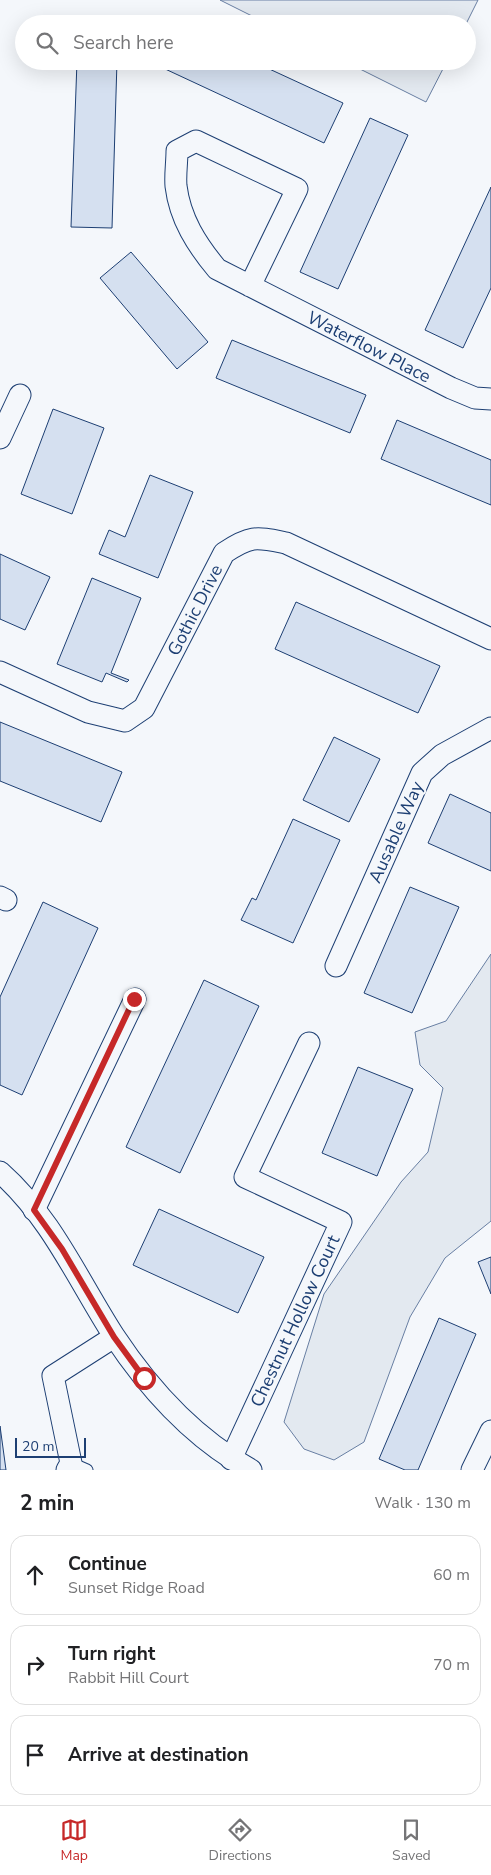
<!DOCTYPE html>
<html lang="en">
<head>
<meta charset="utf-8">
<style>
  body { margin:0; font-family:"Nunito Sans",sans-serif; background:#f6f6f6; color:#202124 }
  .scale { position:absolute; left:15px; bottom:12px; width:71px; box-sizing:border-box; padding-left:5px; border:2px solid #1d3f73; border-top:0; font-size:14px; line-height:18px; white-space:nowrap; color:#1d3f73; -webkit-text-stroke:4px #f4f7fb; paint-order:stroke }
  .stop { position:absolute; width:15px; height:15px; margin:-11px; border:4px solid #c62828; border-radius:50%; background:#fff }
  .stop.end { background:#c62828; border-color:#fff; box-shadow:0 1px 5px #0008 }
  .list { margin:0; padding:0; list-style:none }
  h2 { display:flex; justify-content:space-between; align-items:center; height:65px; margin:0; padding:0 20px; font-size:21px }
  h2 small { font-size:16px; font-weight:400; color:#757577 }
  .list li { display:grid; grid-template-columns:32px 1fr auto; gap:15px; align-items:center; box-sizing:border-box; height:80px; margin:0 10px 10px; padding:0 10px; border:1px solid #e0e0e0; border-radius:15px }
  .list b { display:block; font-size:19px; white-space:nowrap }
  .list p { margin:0; font-size:16px; white-space:nowrap; color:#757577 }
  .list em { font-size:16px; font-style:normal; color:#757577 }
  .icon { flex:none; width:28px; height:28px; fill:none; stroke:currentColor; stroke-width:2; stroke-linecap:round; stroke-linejoin:round }
  .map { position:relative; flex:none; width:491px; height:1470px; overflow:hidden }
  .search { position:absolute; background:#fff; box-shadow:0 5px 20px #0002; left:15px; right:15px; top:15px; height:55px; display:flex; align-items:center; gap:12px; box-sizing:border-box; padding:0 18px; border-radius:28px; color:#757577; font-size:19px }
  .sheet { height:335px; background:#fff }
  nav { display:flex; justify-content:space-around; align-items:center; box-sizing:border-box; height:70px; border-top:1px solid #e0e0e0; background:#fff; font-size:14px; color:#757577 }
  nav a { display:grid; justify-items:center; gap:2px }
  nav .on { color:#c62828 }
  .map>svg:first-child { display:block }
  .green { fill:#e3e9f0; stroke:#687fa3 }
  .building { fill:#d5e0f0; stroke:#1d3f73 }
  .lines { fill:none; stroke-linecap:round; stroke-linejoin:round }
  .lane-casing { stroke:#1d3f73; stroke-width:13 }
  .street-casing { stroke:#1d3f73; stroke-width:23 }
  .lane { stroke:#f4f7fb; stroke-width:11 }
  .street { stroke:#f4f7fb; stroke-width:21 }
  .route { stroke:#c62828; stroke-width:6 }
  .labels { text-anchor:middle; stroke-width:4; stroke-linejoin:round; paint-order:stroke }
  .street-label { font-size:18px; fill:#1d3f73; stroke:#f4f7fb }
</style>
</head>
<body>
<div class="map">
<svg width="491" height="1470" viewBox="0 0 491 1470">
  <rect width="100%" height="100%" fill="#f4f7fb"/>
  <g class="green">
    <polygon points="220,0 478,0 466,24 268,24"/>
    <polygon points="344,61 447,61 426,102"/>
    <polygon points="491,954 491,1221 445,1258 410,1317 364,1442 334,1460 304,1449 284,1422 324,1294 401,1182 428,1152 443,1088 420,1065 415,1032 446,1021"/>
  </g>
  <g class="building">
    <polygon points="77,61 117,61 112,228 71,227"/>
    <polygon points="148,61 252,61 343,103 324,143"/>
    <polygon points="370,118 408,135 338,289 300,272"/>
    <polygon points="491,187 491,288 463,348 425,330"/>
    <polygon points="131,252 208,342 177,369 100,278"/>
    <polygon points="232,340 366,395 350,433 216,378"/>
    <polygon points="53,409 104,428 72,514 21,494"/>
    <polygon points="397,420 491,460 491,505 381,459"/>
    <polygon points="150,475 193,492 158,578 99,554 109,530 125,537"/>
    <polygon points="0,554 50,577 25,630 0,619"/>
    <polygon points="92,578 141,598 111,673 129,680 127,682 106,673 102,682 57,664"/>
    <polygon points="296,602 440,666 418,713 275,649"/>
    <polygon points="0,722 122,772 101,822 0,781"/>
    <polygon points="334,737 380,759 349,822 303,800"/>
    <polygon points="450,794 491,813 491,871 428,843"/>
    <polygon points="293,819 340,840 293,943 241,920 252,898 256,900"/>
    <polygon points="410,887 459,907 412,1013 364,993"/>
    <polygon points="43,902 98,928 22,1095 0,1085 0,997"/>
    <polygon points="204,980 259,1006 180,1173 126,1147"/>
    <polygon points="358,1067 413,1089 377,1176 322,1153"/>
    <polygon points="159,1209 264,1257 238,1313 133,1265"/>
    <polygon points="491,1257 491,1294 478,1262"/>
    <polygon points="439,1318 476,1334 418,1470 405,1470 379,1459"/>
    <polygon points="0,1426 6,1470 0,1470"/>
  </g>
  <g class="lines">
    <defs>
      <polyline id="lane" points="71,1463 87,1470"/>
      <g id="street">
        <path d="M250,286L297,189L196,141L177,151C177,162 175,175 176,186C180,219 197,245 217,269L451,388L475,398L491,399"/>
        <polyline points="0,438 20,395"/>
        <path d="M0,672L88,712L125,721L144,708L224,553C251,535 256,537 286,543L491,639"/>
        <polyline points="0,897 6,900"/>
        <polyline points="336,966 422,773 442,755 491,728"/>
        <path d="M0,1172C51,1217 78,1280 114,1336C149,1389 195,1439 251,1470"/>
        <polyline points="34,1210 135,999"/>
        <polyline points="231,1459 341,1222 245,1177 309,1043"/>
        <polyline points="67,1470 71,1463 53,1376 114,1337"/>
        <polyline points="472,1470 491,1431"/>
      </g>
    </defs>
    <use href="#lane" class="lane-casing"/>
    <use href="#street" class="street-casing"/>
    <use href="#lane" class="lane"/>
    <use href="#street" class="street"/>
  </g>
  <g class="lines">
    <polyline class="route" points="134,999 34,1210 62,1249 114,1337 144,1378"/>
  </g>
  <g class="labels">
    <g class="street-label">
      <text transform="translate(369 347) rotate(27)" y="6">Waterflow Place</text>
      <text transform="translate(195 610) rotate(-63)" y="6">Gothic Drive</text>
      <text transform="translate(396 832) rotate(-66)" y="6">Ausable Way</text>
      <text transform="translate(295 1321) rotate(-65)" y="6">Chestnut Hollow Court</text>
    </g>
  </g>
</svg>
<div class="scale">20 m</div>
<div class="stop" style="left:144px;top:1378px"></div>
<div class="stop end" style="left:134px;top:999px"></div>
<div class="search"><svg class="icon" aria-label="search" viewBox="0 0 24 24"><circle cx="10" cy="10" r="6"/><path d="M15 15l6 6"/></svg>Search here</div>
</div>
<section class="sheet">
<h2>2 min<small>Walk · 130 m</small></h2>
<ul class="list">
<li><svg class="icon" aria-label="ahead" viewBox="0 0 24 24"><path d="M12 20V5M6 11l6-6 6 6"/></svg><div><b>Continue</b><p>Sunset Ridge Road</p></div><em>60 m</em></li>
<li><svg class="icon" aria-label="right" viewBox="0 0 24 24"><path d="M7 20v-9h11M14 6l5 5-5 5"/></svg><div><b>Turn right</b><p>Rabbit Hill Court</p></div><em>70 m</em></li>
<li><svg class="icon" aria-label="arrive" viewBox="0 0 24 24"><path d="M6 21V4h12l-3 4 3 4H6"/></svg><div><b>Arrive at destination</b></div></li>
</ul>
</section>
<nav>
<a class="on"><svg class="icon" aria-label="map" viewBox="0 0 24 24"><path d="M3 6l6-2 6 2 6-2v14l-6 2-6-2-6 2zM9 4v14M15 6v14"/></svg>Map</a>
<a><svg class="icon" aria-label="directions" viewBox="0 0 24 24"><path d="M12 3l9 9-9 9-9-9zM9 14v-3h6M13 9l2 2-2 2"/></svg>Directions</a>
<a><svg class="icon" aria-label="saved" viewBox="0 0 24 24"><path d="M7 4h10v16l-5-4-5 4z"/></svg>Saved</a>
</nav>
</body>
</html>
